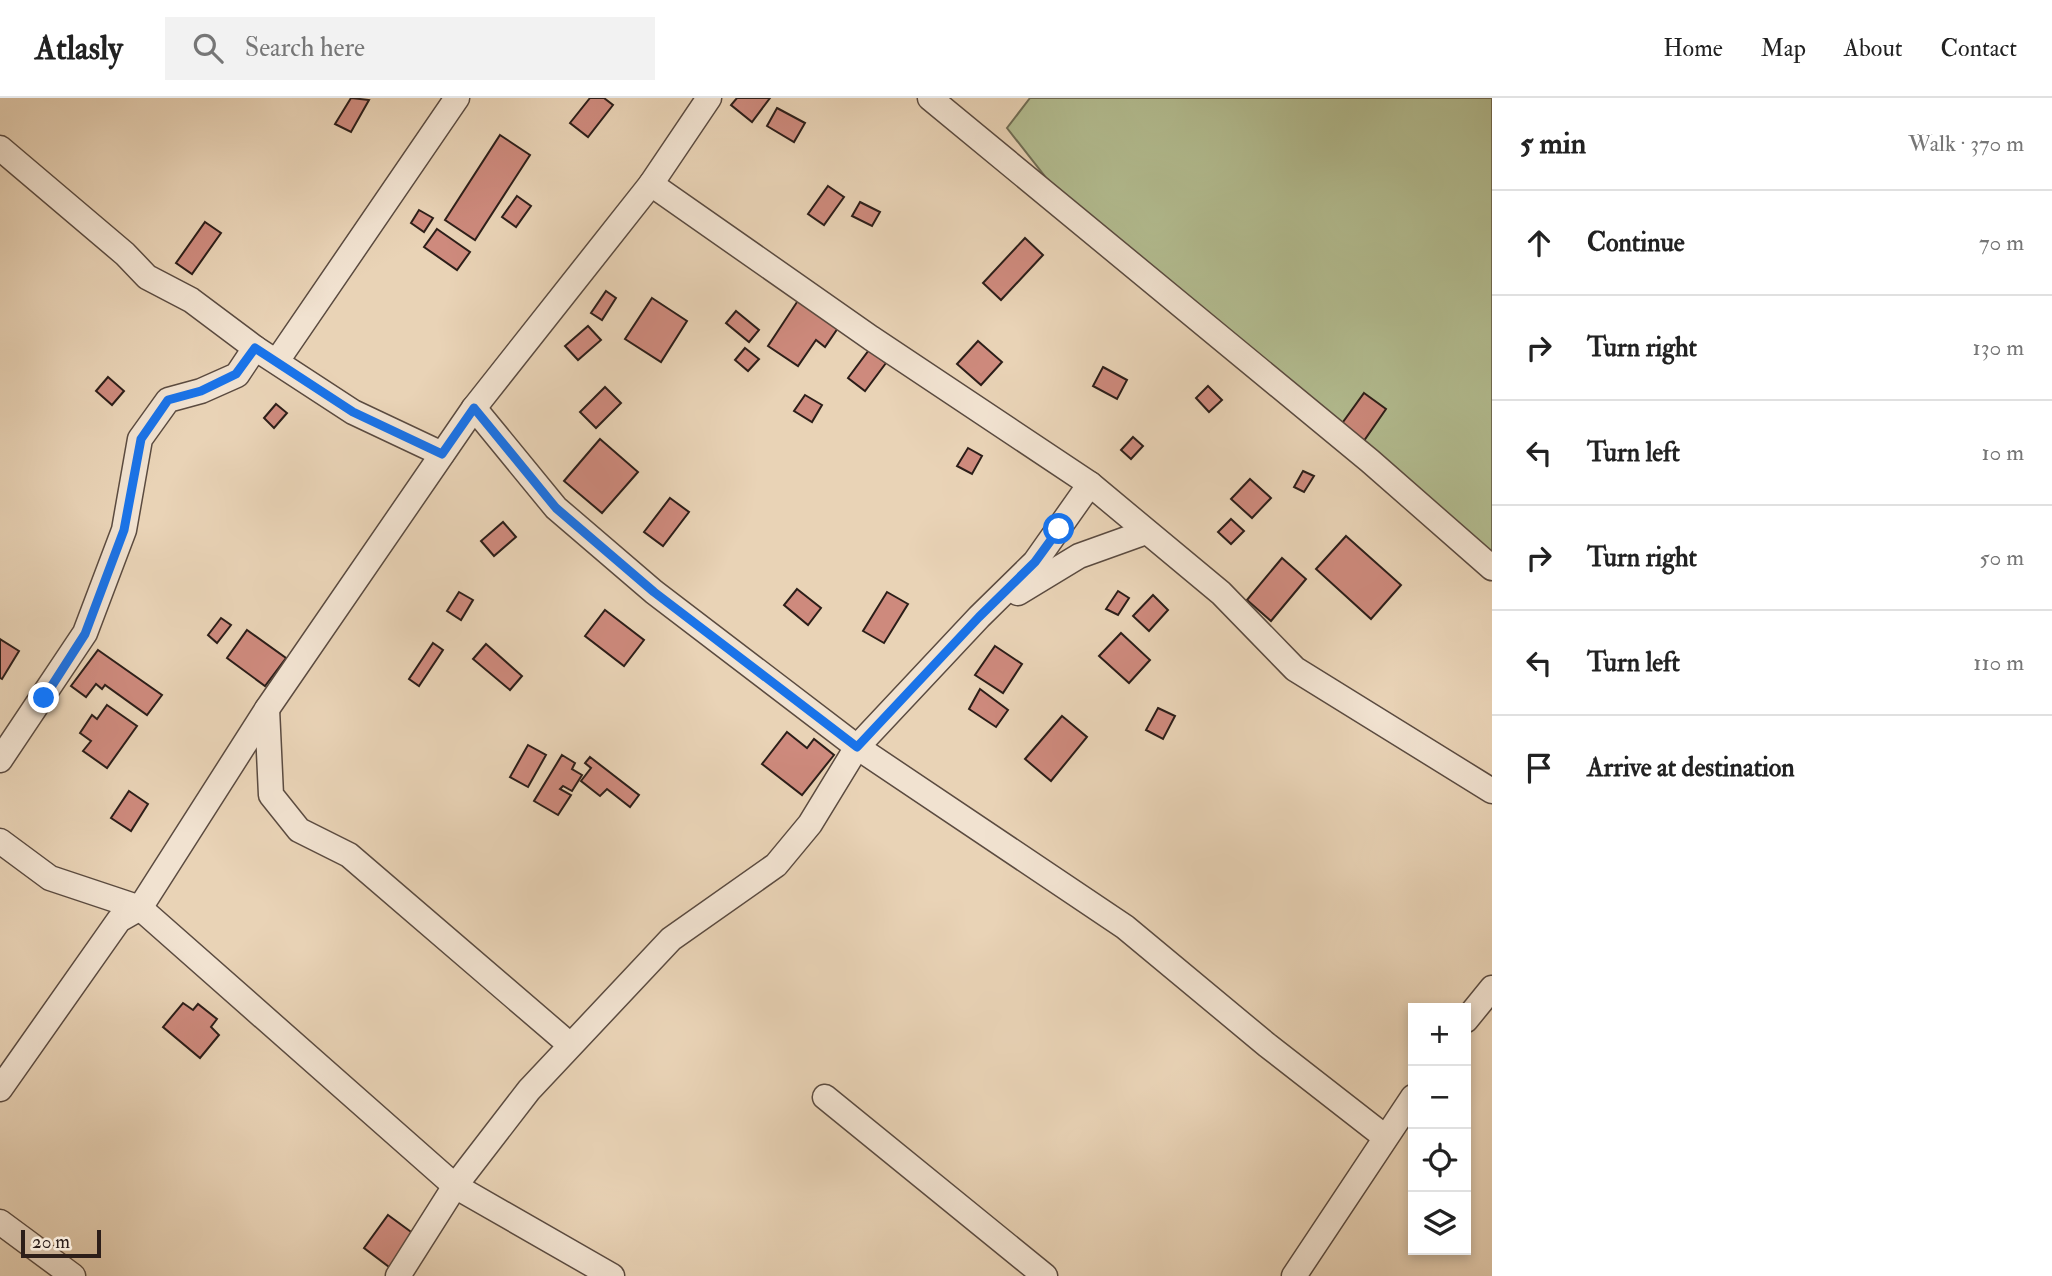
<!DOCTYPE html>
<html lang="en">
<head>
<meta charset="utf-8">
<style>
  body { margin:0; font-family:"IM FELL Double Pica",serif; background:#f2f2f2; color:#222 }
  .controls { position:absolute; right:21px; bottom:21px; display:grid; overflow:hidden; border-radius:0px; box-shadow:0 4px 10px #0003 }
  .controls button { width:63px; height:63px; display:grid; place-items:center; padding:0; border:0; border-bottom:2px solid #e0e0e0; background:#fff; color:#222; font:35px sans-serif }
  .scale { position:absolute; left:21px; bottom:18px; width:80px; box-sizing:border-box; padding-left:7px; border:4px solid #2c1e19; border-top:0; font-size:19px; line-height:24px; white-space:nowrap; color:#2c1e19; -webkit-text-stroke:5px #f1e2d0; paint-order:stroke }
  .stop { position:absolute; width:21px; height:21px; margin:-16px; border:5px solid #1a73e8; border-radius:50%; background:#fff }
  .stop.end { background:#1a73e8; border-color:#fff; box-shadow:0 2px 7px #0008 }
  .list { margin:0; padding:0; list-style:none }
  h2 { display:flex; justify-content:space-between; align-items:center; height:91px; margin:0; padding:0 28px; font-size:30px }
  h2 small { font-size:23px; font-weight:400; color:#767676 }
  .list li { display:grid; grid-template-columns:46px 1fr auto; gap:21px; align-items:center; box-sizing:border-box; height:105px; padding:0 28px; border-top:2px solid #e0e0e0 }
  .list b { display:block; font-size:26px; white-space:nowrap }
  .list em { font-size:23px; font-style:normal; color:#767676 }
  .icon { flex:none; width:38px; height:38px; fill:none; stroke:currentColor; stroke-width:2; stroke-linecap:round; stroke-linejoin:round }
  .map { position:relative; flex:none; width:1492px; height:1178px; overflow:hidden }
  header { display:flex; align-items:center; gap:42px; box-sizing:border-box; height:98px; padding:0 35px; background:#fff; border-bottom:2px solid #e0e0e0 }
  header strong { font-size:33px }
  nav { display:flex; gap:38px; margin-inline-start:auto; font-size:24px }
  .search { width:490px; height:63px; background:#f2f2f2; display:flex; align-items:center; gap:18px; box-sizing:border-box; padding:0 24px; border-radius:0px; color:#767676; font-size:26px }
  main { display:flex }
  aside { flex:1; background:#fff }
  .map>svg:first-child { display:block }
  .green { fill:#b3bd91; stroke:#706e55; stroke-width:2 }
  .building { fill:#ce8a7d; stroke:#2c1e19; stroke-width:2 }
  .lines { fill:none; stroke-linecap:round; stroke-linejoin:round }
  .street-casing { stroke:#5b4b40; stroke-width:27 }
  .street { stroke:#f1e2d0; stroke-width:24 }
  .route { stroke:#1a73e8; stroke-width:9 }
</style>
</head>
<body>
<header>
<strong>Atlasly</strong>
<div class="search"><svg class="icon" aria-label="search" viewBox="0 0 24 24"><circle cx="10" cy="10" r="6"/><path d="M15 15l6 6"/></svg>Search here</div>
<nav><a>Home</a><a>Map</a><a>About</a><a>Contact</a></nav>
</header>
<main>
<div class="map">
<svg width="1492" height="1178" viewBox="0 0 1492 1178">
  <rect width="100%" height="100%" fill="#e9d3b6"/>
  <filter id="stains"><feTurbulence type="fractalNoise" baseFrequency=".00286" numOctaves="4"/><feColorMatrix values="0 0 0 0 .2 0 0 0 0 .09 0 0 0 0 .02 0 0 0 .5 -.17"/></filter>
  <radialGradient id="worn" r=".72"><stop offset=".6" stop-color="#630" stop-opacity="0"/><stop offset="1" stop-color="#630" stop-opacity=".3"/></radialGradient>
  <polygon class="green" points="1030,0 1492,0 1492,463 1069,109 1007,30"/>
  <g class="building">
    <polygon points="351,0 369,2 351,34 335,26"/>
    <polygon points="590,0 604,0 613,7 588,39 570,25"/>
    <polygon points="737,0 770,0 752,24 731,7"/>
    <polygon points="777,10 805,25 794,44 767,28"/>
    <polygon points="500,37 530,57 475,142 445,122"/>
    <polygon points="828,88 844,99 824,127 808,116"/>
    <polygon points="517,98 531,108 516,129 502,119"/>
    <polygon points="860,104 880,114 872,128 852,118"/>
    <polygon points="419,112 433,120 424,134 411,125"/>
    <polygon points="205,124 221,135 192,176 176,165"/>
    <polygon points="437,131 470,154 457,172 424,149"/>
    <polygon points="1025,140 1043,157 1001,202 983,185"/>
    <polygon points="606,193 616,200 602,222 591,215"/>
    <polygon points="652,200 687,223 661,264 625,241"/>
    <polygon points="799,201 840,227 825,249 816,242 798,268 768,248"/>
    <polygon points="736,213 759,232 749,244 726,225"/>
    <polygon points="588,228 601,242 578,262 565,248"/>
    <polygon points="978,243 1002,264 981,287 957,266"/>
    <polygon points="745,250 759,261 748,273 735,262"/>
    <polygon points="869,252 886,265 865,293 848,280"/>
    <polygon points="1103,269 1127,282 1117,301 1093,288"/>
    <polygon points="108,279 124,293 112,307 96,293"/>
    <polygon points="1208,288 1222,302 1209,314 1196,300"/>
    <polygon points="605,289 621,305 596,330 580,314"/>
    <polygon points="1364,295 1386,311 1361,347 1338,331"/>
    <polygon points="805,297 822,307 812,324 794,313"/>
    <polygon points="276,306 287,315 274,330 264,320"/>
    <polygon points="1133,339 1143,348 1131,361 1121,352"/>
    <polygon points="600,341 638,374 602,415 564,383"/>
    <polygon points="968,350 982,358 972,376 957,368"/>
    <polygon points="1303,373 1314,378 1304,394 1294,389"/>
    <polygon points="1250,381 1271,400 1252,420 1231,401"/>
    <polygon points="670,400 689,414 663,448 644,434"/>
    <polygon points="1231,421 1244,433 1231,446 1218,434"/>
    <polygon points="503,424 516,439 494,458 481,443"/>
    <polygon points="1346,438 1401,487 1371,521 1316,471"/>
    <polygon points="1282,460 1306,481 1271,523 1247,502"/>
    <polygon points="797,491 821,510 808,527 784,507"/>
    <polygon points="1118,493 1129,500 1118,517 1106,511"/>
    <polygon points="459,494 473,502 461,522 447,513"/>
    <polygon points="887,494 908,506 884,545 863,533"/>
    <polygon points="1153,497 1168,512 1149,533 1133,518"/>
    <polygon points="605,512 644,542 624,568 585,538"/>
    <polygon points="221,520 231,527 217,545 208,537"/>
    <polygon points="247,532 286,560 265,588 227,560"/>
    <polygon points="1121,535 1150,562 1129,585 1099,558"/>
    <polygon points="0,541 19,553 2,581 0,580"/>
    <polygon points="433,545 443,552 419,588 409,581"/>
    <polygon points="486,546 522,578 510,592 473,561"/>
    <polygon points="995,548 1022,566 1003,595 975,577"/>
    <polygon points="98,552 162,597 147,617 105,587 102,591 96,586 86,599 71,588"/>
    <polygon points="980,591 1008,612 996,629 969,611"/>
    <polygon points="107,607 137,628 107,670 83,653 91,643 80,635 92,617 97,621"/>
    <polygon points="1158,610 1175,618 1163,641 1146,632"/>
    <polygon points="1062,618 1087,639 1051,683 1025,661"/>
    <polygon points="787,634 807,650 814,641 834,657 802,697 762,666"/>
    <polygon points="528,647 546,657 528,689 510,679"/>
    <polygon points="562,657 575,665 572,671 582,677 572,693 563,688 560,691 571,697 558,717 534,703"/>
    <polygon points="590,659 639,697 630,709 607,691 600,698 581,683 591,670 585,665"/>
    <polygon points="129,693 148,706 131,733 111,720"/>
    <polygon points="183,905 193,912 198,906 217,921 211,929 219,937 200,960 163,929"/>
    <polygon points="388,1117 422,1142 397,1175 364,1150"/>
  </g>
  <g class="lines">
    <defs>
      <g id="street">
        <polyline points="930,0 1370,363 1492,470"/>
        <polyline points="0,50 125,156 147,179 191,202 255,250 353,314 442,356"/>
        <polyline points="651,86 871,240 1090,386 1221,495 1295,571 1492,693"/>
        <polyline points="277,263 457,0"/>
        <polyline points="474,310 556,410 654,494 857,649 1125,829 1267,947 1385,1039"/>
        <polyline points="1018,495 1079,458 1146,434"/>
        <polyline points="267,611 271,697 299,732 349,757 569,946"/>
        <polyline points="0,662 85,535 124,432 140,341 168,302 201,293 237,277 255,250"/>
        <polyline points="0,743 50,780 140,810 455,1088 612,1178"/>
        <polyline points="1466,922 1492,890"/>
        <polyline points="0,991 119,822 140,810 267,611 474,310 651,86 709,0"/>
        <polyline points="825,999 1045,1178"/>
        <polyline points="0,1124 73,1178"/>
        <polyline points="398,1178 455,1088 529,992 671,841 776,767 810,726 857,649 979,519 1035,464 1090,386"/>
        <polyline points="1294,1178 1413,999"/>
      </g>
    </defs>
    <use href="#street" class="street-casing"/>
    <use href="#street" class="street"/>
  </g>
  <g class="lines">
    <polyline class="route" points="44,600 85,536 124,432 141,341 168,302 201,293 236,276 255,250 353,314 442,356 474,310 556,410 654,494 857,649 979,519 1035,464 1059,431"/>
  </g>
  <rect width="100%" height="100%" filter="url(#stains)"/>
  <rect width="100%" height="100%" fill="url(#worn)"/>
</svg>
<div class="controls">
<button>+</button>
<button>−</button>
<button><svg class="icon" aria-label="locate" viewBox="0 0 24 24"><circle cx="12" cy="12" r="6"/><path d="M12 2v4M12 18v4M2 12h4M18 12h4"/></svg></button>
<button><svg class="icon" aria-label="layers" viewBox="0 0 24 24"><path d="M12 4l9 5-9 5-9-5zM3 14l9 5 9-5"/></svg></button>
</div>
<div class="scale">20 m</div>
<div class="stop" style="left:1059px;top:431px"></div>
<div class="stop end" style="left:44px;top:600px"></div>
</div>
<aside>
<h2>5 min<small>Walk · 370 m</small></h2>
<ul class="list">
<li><svg class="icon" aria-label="ahead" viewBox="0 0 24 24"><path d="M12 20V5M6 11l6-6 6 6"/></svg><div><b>Continue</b></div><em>70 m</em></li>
<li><svg class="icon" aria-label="right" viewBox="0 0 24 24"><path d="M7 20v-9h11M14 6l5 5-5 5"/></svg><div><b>Turn right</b></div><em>130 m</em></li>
<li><svg class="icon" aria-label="left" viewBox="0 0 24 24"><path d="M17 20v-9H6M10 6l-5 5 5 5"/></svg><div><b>Turn left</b></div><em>10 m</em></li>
<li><svg class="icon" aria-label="right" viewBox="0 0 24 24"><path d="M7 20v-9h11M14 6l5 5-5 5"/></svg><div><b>Turn right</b></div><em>50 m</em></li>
<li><svg class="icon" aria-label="left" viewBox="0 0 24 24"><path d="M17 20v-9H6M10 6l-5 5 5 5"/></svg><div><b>Turn left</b></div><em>110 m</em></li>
<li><svg class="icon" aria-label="arrive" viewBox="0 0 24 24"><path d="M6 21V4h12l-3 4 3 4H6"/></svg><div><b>Arrive at destination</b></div></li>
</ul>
</aside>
</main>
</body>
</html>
